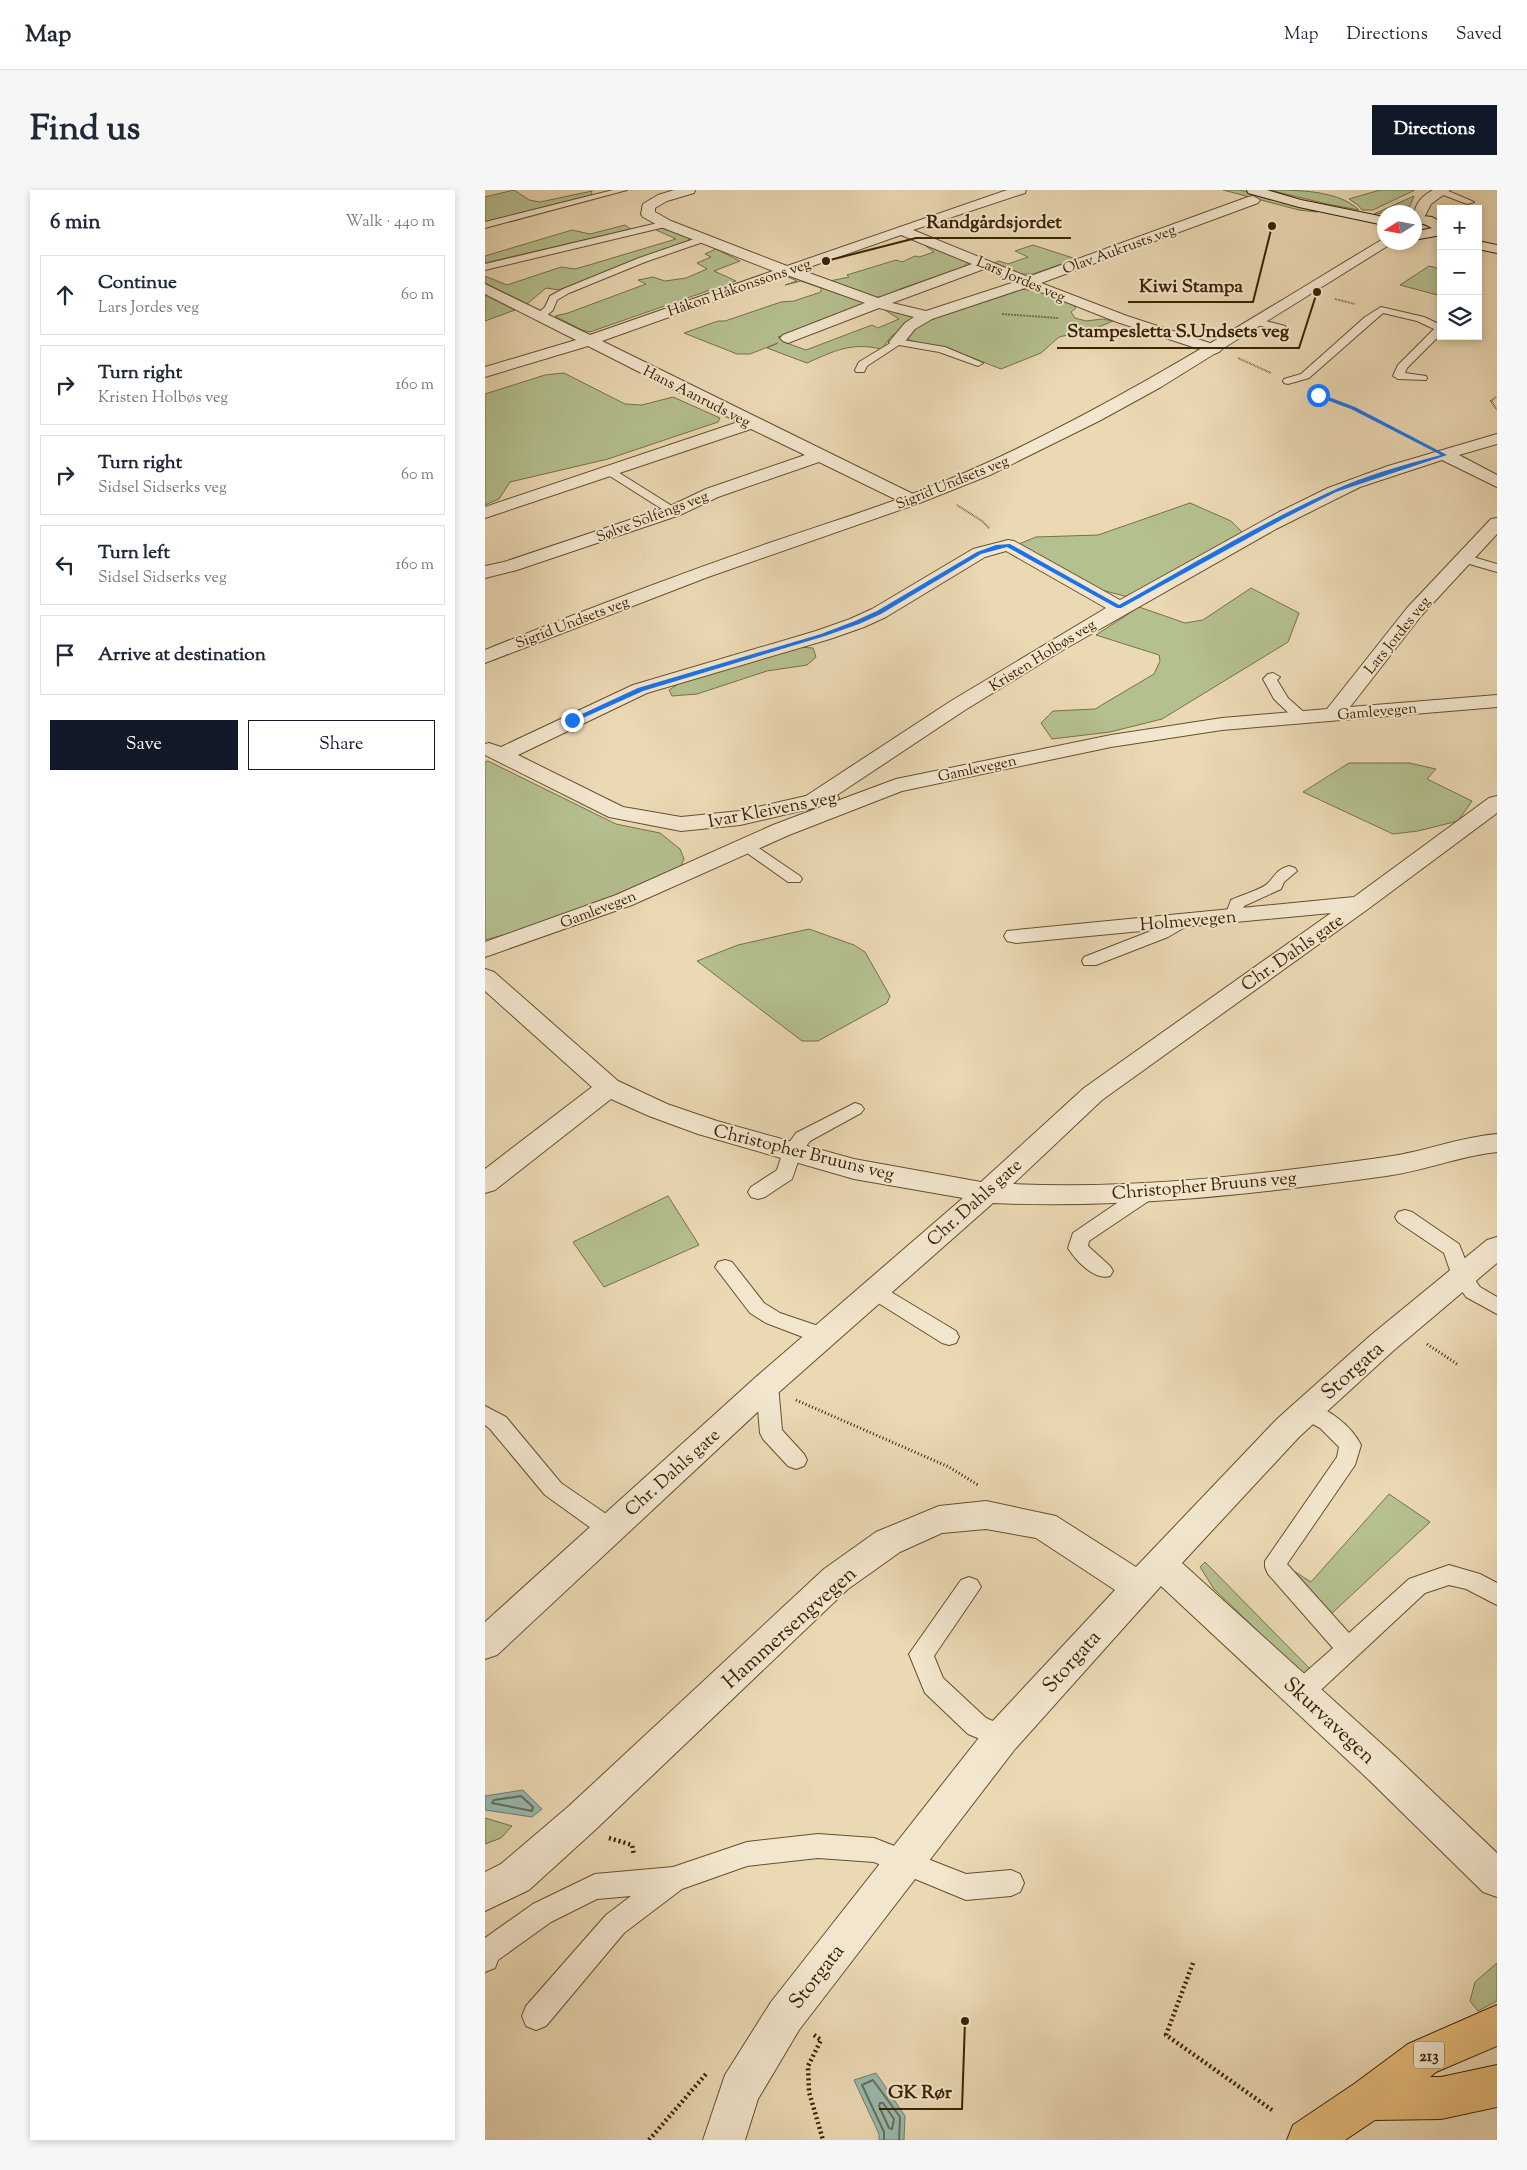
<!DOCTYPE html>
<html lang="en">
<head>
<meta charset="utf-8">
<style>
  body { margin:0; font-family:"Sorts Mill Goudy",serif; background:#f6f6f7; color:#1f2937 }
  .controls { position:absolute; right:15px; top:15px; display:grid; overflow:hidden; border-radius:0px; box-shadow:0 2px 8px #0003 }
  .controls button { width:45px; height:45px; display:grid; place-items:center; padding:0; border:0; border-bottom:1px solid #e0e1e3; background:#fff; color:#1f2937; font:25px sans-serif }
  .compass { position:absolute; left:892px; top:15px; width:45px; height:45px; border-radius:50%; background:#fff; box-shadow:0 2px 8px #0003; rotate:259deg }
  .stop { position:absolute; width:15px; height:15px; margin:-11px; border:4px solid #1a73e8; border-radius:50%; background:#fff }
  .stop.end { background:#1a73e8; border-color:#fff; box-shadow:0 1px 5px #0008 }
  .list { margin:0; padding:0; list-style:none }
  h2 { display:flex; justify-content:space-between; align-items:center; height:65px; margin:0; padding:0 20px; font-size:21px }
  h2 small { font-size:16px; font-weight:400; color:#747a83 }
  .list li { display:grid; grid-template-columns:32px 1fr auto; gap:15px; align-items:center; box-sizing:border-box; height:80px; margin:0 10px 10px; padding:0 10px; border:1px solid #e0e1e3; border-radius:0px }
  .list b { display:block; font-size:19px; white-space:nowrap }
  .list p { margin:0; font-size:16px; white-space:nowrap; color:#747a83 }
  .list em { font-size:16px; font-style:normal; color:#747a83 }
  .actions { display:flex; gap:10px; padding:15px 20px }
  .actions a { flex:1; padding:11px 0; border:1px solid #111827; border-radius:0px; text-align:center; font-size:18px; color:#111827 }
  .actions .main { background:#111827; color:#fff }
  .icon { flex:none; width:28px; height:28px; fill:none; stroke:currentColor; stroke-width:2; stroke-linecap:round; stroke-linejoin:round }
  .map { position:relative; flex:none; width:1012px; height:1950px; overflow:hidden; border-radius:0px }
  header { display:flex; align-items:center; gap:30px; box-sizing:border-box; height:70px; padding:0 25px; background:#fff; border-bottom:1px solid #e0e1e3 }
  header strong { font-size:24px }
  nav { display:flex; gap:28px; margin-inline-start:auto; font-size:18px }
  .intro { display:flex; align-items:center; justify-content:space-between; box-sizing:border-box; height:120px; padding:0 30px }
  h1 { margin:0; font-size:35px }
  .button { padding:12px 22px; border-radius:0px; background:#111827; color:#fff; font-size:18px; font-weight:700 }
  main { display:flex; gap:30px; padding:0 30px }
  aside { flex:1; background:#fff; border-radius:0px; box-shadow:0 2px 8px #0003 }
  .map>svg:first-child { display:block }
  .green { fill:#b5c08f; stroke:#787148 }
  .water { fill:#98bab1; stroke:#727d6a }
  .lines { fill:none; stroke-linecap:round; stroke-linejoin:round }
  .shore { stroke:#696e58; stroke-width:2 }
  .service-casing { stroke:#66502d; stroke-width:2 }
  .minor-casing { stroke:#66502d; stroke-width:2 }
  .tertiary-casing { stroke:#66502d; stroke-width:2 }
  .secondary-casing { stroke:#3a2200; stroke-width:2 }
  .primary-casing { stroke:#3a2200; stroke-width:2 }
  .path-far2 { stroke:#3a2200; stroke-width:2; stroke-dasharray:0.5 1; stroke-linecap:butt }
  .path-far1 { stroke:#3a2200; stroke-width:3; stroke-dasharray:1 2.5; stroke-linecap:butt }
  .path { stroke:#3a2200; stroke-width:4.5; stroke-dasharray:2 3; stroke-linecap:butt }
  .service { fill:#f2e6ce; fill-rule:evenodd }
  .minor { fill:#f2e6ce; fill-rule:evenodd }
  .tertiary { fill:#f2e6ce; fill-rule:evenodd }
  .secondary { fill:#f2e6ce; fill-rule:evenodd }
  .primary { fill:#e6bc7a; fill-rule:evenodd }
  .route { fill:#1a73e8 }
  .labels { text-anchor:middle; stroke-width:4; stroke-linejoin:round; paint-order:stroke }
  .far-street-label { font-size:15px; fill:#3a2200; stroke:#f2e6ce }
  .shield { fill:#f2e6ce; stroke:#715d3e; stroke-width:1 }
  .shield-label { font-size:16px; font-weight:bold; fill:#3a2200 }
  .street-label { font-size:18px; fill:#3a2200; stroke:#f2e6ce }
  .near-street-label { font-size:21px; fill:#3a2200; stroke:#f2e6ce }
  .leader { fill:none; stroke:#3a2200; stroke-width:2 }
  .callout-dot { fill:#3a2200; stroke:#f2e6ce; stroke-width:2 }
  .callout-label { font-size:19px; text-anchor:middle; font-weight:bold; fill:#3a2200; stroke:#f2e6ce; stroke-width:4; stroke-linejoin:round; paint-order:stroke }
</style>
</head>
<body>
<header>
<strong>Map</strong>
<nav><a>Map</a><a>Directions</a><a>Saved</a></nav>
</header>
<div class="intro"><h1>Find us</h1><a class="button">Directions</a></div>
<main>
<aside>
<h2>6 min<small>Walk · 440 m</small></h2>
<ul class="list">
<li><svg class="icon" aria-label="ahead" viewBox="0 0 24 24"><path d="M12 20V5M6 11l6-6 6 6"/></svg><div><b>Continue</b><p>Lars Jordes veg</p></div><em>60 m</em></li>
<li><svg class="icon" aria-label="right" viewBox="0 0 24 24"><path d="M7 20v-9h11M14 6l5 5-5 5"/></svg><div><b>Turn right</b><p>Kristen Holbøs veg</p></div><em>160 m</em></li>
<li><svg class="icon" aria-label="right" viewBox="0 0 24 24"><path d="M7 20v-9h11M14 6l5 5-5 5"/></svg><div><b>Turn right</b><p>Sidsel Sidserks veg</p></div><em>60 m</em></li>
<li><svg class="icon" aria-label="left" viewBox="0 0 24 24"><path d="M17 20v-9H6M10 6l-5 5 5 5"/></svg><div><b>Turn left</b><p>Sidsel Sidserks veg</p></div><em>160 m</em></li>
<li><svg class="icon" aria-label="arrive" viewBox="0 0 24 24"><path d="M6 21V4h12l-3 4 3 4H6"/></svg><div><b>Arrive at destination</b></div></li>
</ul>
<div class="actions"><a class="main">Save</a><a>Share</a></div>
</aside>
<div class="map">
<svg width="1012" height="1950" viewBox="0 0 1012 1950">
  <rect width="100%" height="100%" fill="#ebd9b4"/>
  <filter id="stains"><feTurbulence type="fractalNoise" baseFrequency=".004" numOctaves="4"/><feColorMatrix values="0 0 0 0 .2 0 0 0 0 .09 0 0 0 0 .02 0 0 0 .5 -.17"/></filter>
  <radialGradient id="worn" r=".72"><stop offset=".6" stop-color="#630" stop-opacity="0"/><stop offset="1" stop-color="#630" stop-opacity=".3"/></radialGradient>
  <g class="green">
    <polygon points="29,0 44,10 55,12 107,1 106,5 0,32 0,7"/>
    <polygon points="738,0 755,0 832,22 814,20"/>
    <path d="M784,0C812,0 853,0 874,20L842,14Z"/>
    <polygon points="895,0 930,0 888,20 877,20 873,15 864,9"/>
    <path d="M929,6C922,27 918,18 900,22C897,23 894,24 889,24Z"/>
    <polygon points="140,35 146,39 0,73 0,66 87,40 105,44"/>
    <polygon points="181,38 204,48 203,51 74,100 61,98 42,114 0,93 0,86 22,95 76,77 90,79 104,75 191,49 169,39"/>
    <polygon points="437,53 485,71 478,77 415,99 401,106 391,107 345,91 364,87 362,85 411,70 417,72 430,66 434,67 449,62"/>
    <polygon points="548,55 591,69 548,84 536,84 509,73 514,71 523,74 543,67 530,61"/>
    <polygon points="231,59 255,71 229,81 251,91 105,142 97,140 70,126 83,123 161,94 153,90 168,87 180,91 201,88 222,79 212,73 226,67 220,64"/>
    <polygon points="944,76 956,79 956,106 915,95"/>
    <path d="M308,85L378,111L379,113L374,117L293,147L299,152L321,160L387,135L393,138L414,129L395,117L428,127L429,130L407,146L396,159C366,152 349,161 322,173L282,158L293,153L265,164H252L199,143L233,131H240L296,112L309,111L336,102V98L316,91L300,95L312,91L301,86Z"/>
    <polygon points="534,99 554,101 588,115 591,118 586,122 590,128 601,131 617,129 628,131 609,139 574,147 556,163 516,179 465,159 437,156 423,149 422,146 437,132"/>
    <polygon points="0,105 30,120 0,131"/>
    <polygon points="79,183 140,214 157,215 188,207 235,228 233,232 123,269 25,292 14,309 0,315 0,204 60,185"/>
    <polygon points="705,313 746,331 757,342 643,407 609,398 534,354 551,347 613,345"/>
    <polygon points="766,398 814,423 803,452 677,529 625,542 567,549 556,533 568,521 610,519 669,484 675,471 674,465 611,445 654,417 700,433 718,430"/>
    <polygon points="312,457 328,458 331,467 322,475 282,481 212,504 187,506 184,500 198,491"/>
    <polygon points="3,571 131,634 175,643 195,659 199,669 193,682 36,740 0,750 0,572"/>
    <polygon points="864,573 924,573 951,579 942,589 987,611 973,631 933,641 908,644 818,602"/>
    <polygon points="324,739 369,755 380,762 405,806 402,813 333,851 317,851 212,771 253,755"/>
    <polygon points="183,1006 214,1055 119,1097 88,1052"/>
    <polygon points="904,1304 945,1332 844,1426 801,1376 826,1392"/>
    <polygon points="720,1372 833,1487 823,1489 729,1399 715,1377"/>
    <polygon points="0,1628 27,1636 16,1648 0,1654"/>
    <polygon points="1012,1773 1012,1811 993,1821 985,1811 990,1792"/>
  </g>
  <g class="water">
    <polygon points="38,1600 57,1619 47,1627 0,1620 0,1606"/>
    <polygon points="391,1883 420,1926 419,1950 394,1950 394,1944 369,1890"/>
  </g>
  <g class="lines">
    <g class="shore">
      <polygon points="36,1606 48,1617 47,1621 7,1613 9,1610"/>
      <polygon points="395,1913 398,1913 409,1929 407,1939 404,1938 394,1916"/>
      <polyline points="399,1950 399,1942 377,1895 388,1890 415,1927 414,1950"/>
    </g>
    <defs>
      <g id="service">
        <polygon points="128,0 142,0 0,38 0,32"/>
        <polygon points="952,0 961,0 989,12 982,14 953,3"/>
        <polygon points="181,31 184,32 184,36 0,80 0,74"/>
        <polygon points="218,46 223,49 221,51 160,72 84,103 72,110 68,120 59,128 51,128 50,126 60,117 65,106 78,99 154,68"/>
        <polygon points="896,117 939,127 956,135 956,144 922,178 920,183 941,186 942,188 941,190 913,189 908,186 913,175 949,139 932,131 898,123 824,188 803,194 799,193 798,191 799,189 816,184 880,127"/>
        <polygon points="773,129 800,136 801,138 796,141 769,134 768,132"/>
        <polygon points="412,149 460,157 498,173 493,176 454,162 414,155 382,176 379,182 371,182 370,180 374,172"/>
        <polygon points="124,278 128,279 195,321 189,325 185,324 120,283 118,281"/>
        <polygon points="978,364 1012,374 1012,382 974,371 972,368 974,365"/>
        <polygon points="788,483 795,487 792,490 803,508 821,524 823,527 821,530 811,530 789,509 778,489 783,484"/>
        <polygon points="260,650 265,652 315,686 317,689 315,692 303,692 255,658 252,655 255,652"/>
        <path d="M804,676L810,678L812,681L799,692L796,699L759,716L754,729H742L740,726L746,710C754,706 778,699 783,693C790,686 792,679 804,676Z"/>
        <polygon points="701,725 707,727 709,730 707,733 683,747 611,775 599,775 597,771 599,767 671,739"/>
        <polygon points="370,913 376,915 379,919 376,923 325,951 316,963 307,989 280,1007 273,1009 266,1007 263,1002 266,997 292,980 298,961 311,943"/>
        <path d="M664,994L671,996L674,1001L671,1006L604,1051L603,1056L625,1076L628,1081L625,1086C610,1091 591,1071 583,1058L588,1043L657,996Z"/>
        <polygon points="920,1020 927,1022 974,1054 986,1084 995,1097 1012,1107 1012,1124 981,1107 967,1086 959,1063 913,1032 910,1027 913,1022"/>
        <polygon points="240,1070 247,1072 279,1113 295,1123 345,1140 348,1146 345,1152 338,1154 331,1152 281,1133 265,1123 230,1077 233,1072"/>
        <polygon points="389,1094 396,1096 471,1141 474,1147 471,1153 464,1155 457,1153 382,1106 379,1101 382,1096"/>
        <polygon points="282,1187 289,1189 293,1195 297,1240 319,1264 322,1270 319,1276 311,1279 303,1276 278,1249 275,1243 271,1195 275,1189"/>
        <path d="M823,1213C844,1219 866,1235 876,1255L870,1275L802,1374L864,1443L924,1389L964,1375L995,1384L1012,1393V1415L981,1399L964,1395L940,1403L824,1511L815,1514L806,1511L803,1503L806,1495L848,1458L783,1384L780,1377V1371L852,1267L854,1257L835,1238L815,1227L812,1221L815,1215Z"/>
        <polygon points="0,1216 21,1227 76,1293 133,1332 136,1339 133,1346 125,1348 117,1346 60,1305 5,1239 0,1235"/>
        <polygon points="484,1387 492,1390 496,1397 449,1466 458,1488 501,1528 526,1539 529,1547 526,1555 517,1558 483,1544 440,1503 424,1464 476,1390"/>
        <polygon points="333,1644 389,1648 481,1684 526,1680 535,1684 539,1693 535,1702 526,1706 481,1710 389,1672 333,1668 262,1676 197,1699 139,1743 61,1836 51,1840 41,1836 37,1826 41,1816 121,1725 146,1706 112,1709 66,1732 13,1770 10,1778 0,1782 0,1748 48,1714 110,1684 188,1677 262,1652"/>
      </g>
      <g id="minor">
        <path d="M189,0H210L209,3L182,11L170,18V22L186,31L302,76L522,0H541L540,3L428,40L543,87L763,7L768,6L775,10L773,13L556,93L642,126L734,156L737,159L734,162L729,164L632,132L543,97L447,129L430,139L417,155H407L404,152L420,133L429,127L394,118L303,153L298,151L295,148L298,145L380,113L302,85L117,151L432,306L435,310L432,314L426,315L420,314L334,272L233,307L195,325L32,380L0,388V376L19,372L183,317L221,299L320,265L266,239L0,328V317L253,232L103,156L0,187V177L91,150L0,104V94L105,145L288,81L176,37L158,27L156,24L158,14L173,5ZM416,45L487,74L393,108L316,80ZM499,79L530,92L441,121L407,113Z"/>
        <path d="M1012,244V254L974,265L1012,285V297L957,270L875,297L791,339L578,460L480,520L352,605L354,608L352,611L411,589L626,545L737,528L842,519L922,418L1006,329L1012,328V344L936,426L865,517L1012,505V517L737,540L626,557L417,601L304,645L147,715L0,767V752L131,705L288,635L341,615L255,635L196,641L124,627L0,565V554L4,553L16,557L148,495L331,441L365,429L387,419L488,359L523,350L529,351L635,410L794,322L843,298L903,276ZM521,361L621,418L466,511L321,606L255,621L196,627L138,617L33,565L162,503L345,449L379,437L401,427L500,367Z"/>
        <path d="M1012,606V623L883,719L617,910L528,994C650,1000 780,984 901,967C939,962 974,947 1012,944V962C974,966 939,981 901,986C771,1004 639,1019 508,1013L293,1203L12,1465L0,1469V1432L271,1187L478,1008L369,989L213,944L164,926L126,909L10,1000L0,1003V979L107,897L0,801V779L9,782L133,891L182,914L232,931L369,969L496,992L599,898L846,723L531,753L522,751L519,746L522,741L869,707L1004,608Z"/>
        <polygon points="1012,1047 1012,1073 908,1161 814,1247 697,1373 910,1566 1012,1663 1012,1707 998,1702 884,1590 676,1396 530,1559 314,1840 273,1909 260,1950 218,1950 240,1885 286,1812 504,1535 630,1400 551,1348 501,1339 457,1343 415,1362 363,1399 110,1640 44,1700 0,1721 0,1682 16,1674 84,1616 339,1379 391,1342 454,1316 501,1311 571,1326 651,1377 792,1229 886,1145 1002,1050"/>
      </g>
      <g id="tertiary">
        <path d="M948,0H965L946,14L937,32H929C929,17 932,9 948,0Z"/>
        <path d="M898,49L899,52H909L676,197L614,231L505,285L432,314L223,387L0,473V460C94,422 189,386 284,353C355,329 427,307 495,276C636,212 765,129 898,49Z"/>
      </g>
      <g id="secondary">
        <polygon points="762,0 782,0 816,10 899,27 899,35 814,17 763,3"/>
        <polygon points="929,25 947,27 956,32 956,45 929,50 929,42 947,38 939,34 929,33"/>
        <polygon points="993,51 1012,55 1012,63 993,59"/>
      </g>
      <polygon id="primary" points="1012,1815 1012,1856 951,1882 945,1887 956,1887 1012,1875 1012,1917 956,1929 890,1930 860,1950 802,1950 808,1935 869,1894 923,1854"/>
    </defs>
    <use href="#service" class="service-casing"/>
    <use href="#minor" class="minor-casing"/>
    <use href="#tertiary" class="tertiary-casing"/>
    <use href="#secondary" class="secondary-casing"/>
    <use href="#primary" class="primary-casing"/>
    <g class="path-far2">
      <polyline points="850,109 870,114"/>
      <polyline points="517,124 573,128"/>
      <polyline points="753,168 786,183"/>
      <polyline points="830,203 868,218 931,250"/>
      <polyline points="1011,207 1006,211 1012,220"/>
      <polyline points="472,315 497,331 504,338"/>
    </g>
    <g class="path-far1">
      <polyline points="942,1154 972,1174"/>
      <polyline points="311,1210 464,1277 493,1295"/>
    </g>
    <g class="path">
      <polyline points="124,1648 147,1655 149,1665"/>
      <polyline points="708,1773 681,1845 787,1920"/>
      <polyline points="329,1845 336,1850 323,1876 324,1902 338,1950"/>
      <polyline points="164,1950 221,1884"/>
    </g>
    <use href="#service" class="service"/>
    <use href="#minor" class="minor"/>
    <use href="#tertiary" class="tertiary"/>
    <use href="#secondary" class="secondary"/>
    <use href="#primary" class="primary"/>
  </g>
  <path class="route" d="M833,203L870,217L962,265L851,302L798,329L636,418H632L522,357L496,364L396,424L374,434L340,446L158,501L89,532L84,530L153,498L336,444L370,431L392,421L492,362L511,355L525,354L634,415C704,376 774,334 847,301C881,285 919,275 956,265L866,219L831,206Z"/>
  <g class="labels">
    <g class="far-street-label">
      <text transform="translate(634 59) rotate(-20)" y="5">Olav Aukrusts veg</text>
      <text transform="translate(536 89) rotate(23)" y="5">Lars Jordes veg</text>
      <text transform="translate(254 97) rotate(-19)" y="5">Håkon Håkonssons veg</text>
      <text transform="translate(212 206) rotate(27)" y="5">Hans Aanruds veg</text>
      <text transform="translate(467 292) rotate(-22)" y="5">Sigrid Undsets veg</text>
      <text transform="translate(167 326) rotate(-21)" y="5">Sølve Solfengs veg</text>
      <text transform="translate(87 432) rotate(-21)" y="5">Sigrid Undsets veg</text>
      <text transform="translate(912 445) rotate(-51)" y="5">Lars Jordes veg</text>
      <text transform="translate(557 465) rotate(-32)" y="5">Kristen Holbøs veg</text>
      <text transform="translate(892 521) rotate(-5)" y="5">Gamlevegen</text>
      <text transform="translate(492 578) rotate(-12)" y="5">Gamlevegen</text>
      <text transform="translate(113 719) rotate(-21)" y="5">Gamlevegen</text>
    </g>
    <rect class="shield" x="929" y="1851.5" width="30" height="27" rx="4"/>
    <g class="shield-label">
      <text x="944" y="1871">213</text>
    </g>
    <g class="street-label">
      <text transform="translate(287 619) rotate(-11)" y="6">Ivar Kleivens veg</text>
      <text transform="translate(703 730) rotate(-5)" y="6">Holmevegen</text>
      <text transform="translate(807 762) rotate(-35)" y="6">Chr. Dahls gate</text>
      <text transform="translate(319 962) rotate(14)" y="6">Christopher Bruuns veg</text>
      <text transform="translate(719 995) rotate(-5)" y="6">Christopher Bruuns veg</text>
      <text transform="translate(489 1012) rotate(-42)" y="6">Chr. Dahls gate</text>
      <text transform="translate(187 1282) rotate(-42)" y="6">Chr. Dahls gate</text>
    </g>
    <g class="near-street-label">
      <text transform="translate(867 1180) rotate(-42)" y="7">Storgata</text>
      <text transform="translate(304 1437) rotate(-42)" y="7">Hammersengvegen</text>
      <text transform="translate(586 1471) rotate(-48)" y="7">Storgata</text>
      <text transform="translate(845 1530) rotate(43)" y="7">Skurvavegen</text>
      <text transform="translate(331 1786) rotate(-52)" y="7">Storgata</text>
    </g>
  </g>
  <path class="leader" d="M341 71L431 48H586M787 36L768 112H643M832 102L814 158H572M480 1831L477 1919H394"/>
  <g class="callout-dot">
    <circle cx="341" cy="71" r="5"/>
    <circle cx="787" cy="36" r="5"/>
    <circle cx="832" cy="102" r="5"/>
    <circle cx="480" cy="1831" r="5"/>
  </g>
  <g class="callout-label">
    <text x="509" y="38">Randgårdsjordet</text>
    <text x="706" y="102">Kiwi Stampa</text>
    <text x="693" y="147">Stampesletta S.Undsets veg</text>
    <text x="435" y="1908">GK Rør</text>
  </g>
  <rect width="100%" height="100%" filter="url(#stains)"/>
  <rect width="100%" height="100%" fill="url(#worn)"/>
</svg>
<div class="controls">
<button>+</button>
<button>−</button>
<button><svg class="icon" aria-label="layers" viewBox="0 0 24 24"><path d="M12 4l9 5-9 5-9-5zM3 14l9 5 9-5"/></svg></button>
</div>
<svg class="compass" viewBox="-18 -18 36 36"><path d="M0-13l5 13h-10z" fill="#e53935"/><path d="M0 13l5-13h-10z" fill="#747a83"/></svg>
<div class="stop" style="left:833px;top:205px"></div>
<div class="stop end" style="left:87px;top:530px"></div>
</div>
</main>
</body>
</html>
